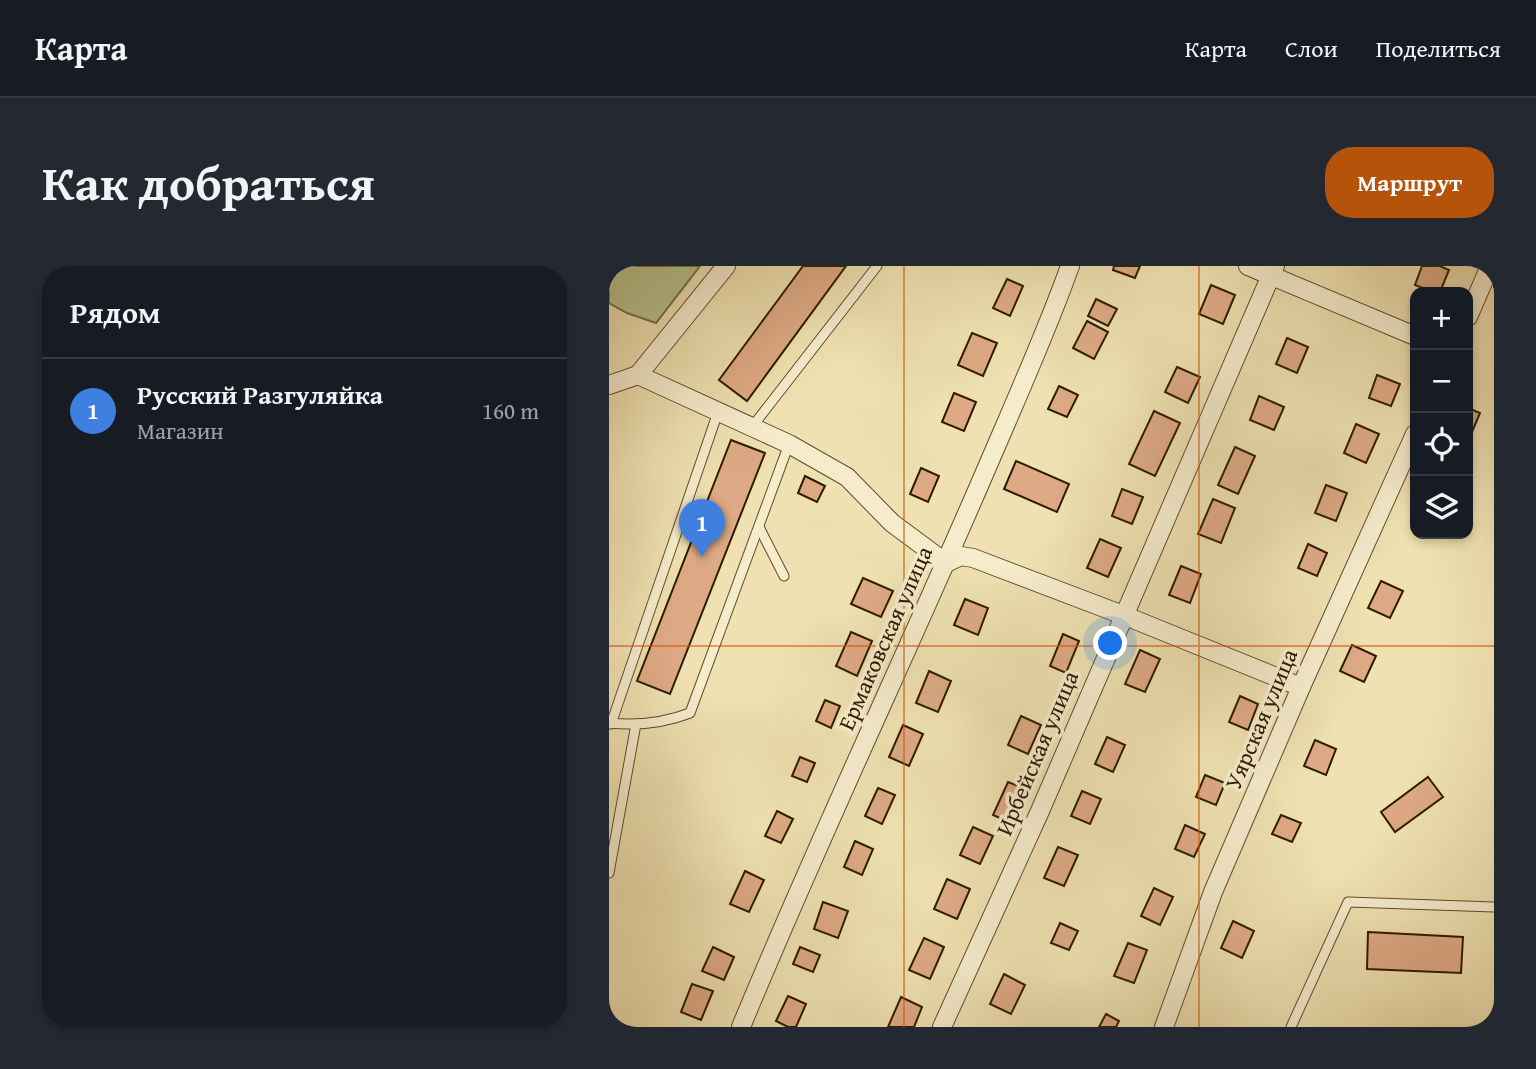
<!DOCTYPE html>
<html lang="ru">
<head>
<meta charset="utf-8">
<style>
  body { margin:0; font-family:"Gentium Book Plus",serif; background:#242831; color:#f1f3f6 }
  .controls { position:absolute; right:21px; top:21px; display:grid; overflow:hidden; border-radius:14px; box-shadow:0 4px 10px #0003 }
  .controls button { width:63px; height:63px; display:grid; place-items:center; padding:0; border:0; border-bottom:2px solid #363941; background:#171b24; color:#f1f3f6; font:35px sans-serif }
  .you { position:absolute; left:502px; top:378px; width:24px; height:24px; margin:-18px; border:5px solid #fff; border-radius:50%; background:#1a73e8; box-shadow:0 0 0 10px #1a73e833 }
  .badge { display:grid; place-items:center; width:46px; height:46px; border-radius:50%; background:#b45309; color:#fff; font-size:23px; font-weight:700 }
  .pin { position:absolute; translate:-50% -58px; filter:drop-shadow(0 2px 4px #0008) }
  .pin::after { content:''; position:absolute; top:37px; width:24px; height:21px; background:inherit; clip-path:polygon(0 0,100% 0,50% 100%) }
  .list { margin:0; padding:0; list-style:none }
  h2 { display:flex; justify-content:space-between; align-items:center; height:91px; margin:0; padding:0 28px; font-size:30px }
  h2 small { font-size:23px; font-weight:400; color:#9ea1a6 }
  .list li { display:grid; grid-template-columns:46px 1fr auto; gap:21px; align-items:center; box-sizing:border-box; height:105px; padding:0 28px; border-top:2px solid #363941 }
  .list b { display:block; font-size:26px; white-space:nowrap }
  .list p { margin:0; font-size:23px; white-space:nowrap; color:#9ea1a6 }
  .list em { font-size:23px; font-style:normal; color:#9ea1a6 }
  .icon { flex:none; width:38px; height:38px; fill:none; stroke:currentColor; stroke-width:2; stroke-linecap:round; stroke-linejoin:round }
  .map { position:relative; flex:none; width:885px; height:761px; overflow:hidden; border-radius:28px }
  header { display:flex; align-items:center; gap:42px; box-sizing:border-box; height:98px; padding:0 35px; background:#171b24; border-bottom:2px solid #363941 }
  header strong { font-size:33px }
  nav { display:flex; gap:38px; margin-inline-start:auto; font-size:24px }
  .intro { display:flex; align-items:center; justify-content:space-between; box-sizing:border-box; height:168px; padding:0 42px }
  h1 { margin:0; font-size:49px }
  .button { padding:18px 32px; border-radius:28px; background:#b45309; color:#fff; font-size:24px; font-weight:700 }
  main { display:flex; gap:42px; padding:0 42px }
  aside { flex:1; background:#171b24; border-radius:28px; box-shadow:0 4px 10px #0003 }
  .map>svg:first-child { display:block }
  .green { fill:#b7c38d; stroke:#737046; stroke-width:2 }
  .building { fill:#ddaa85; stroke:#2f1c00; stroke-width:2 }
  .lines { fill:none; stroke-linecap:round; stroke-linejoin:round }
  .lane-casing { stroke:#5f4d2c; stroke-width:11 }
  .street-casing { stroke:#5f4d2c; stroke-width:20 }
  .lane { stroke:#f5eccc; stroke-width:9 }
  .street { stroke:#f5eccc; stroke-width:18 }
  .grid { fill:none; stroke:#d6530b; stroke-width:2; stroke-opacity:0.55 }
  .labels { text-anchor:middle; stroke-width:7; stroke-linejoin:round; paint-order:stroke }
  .street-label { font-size:23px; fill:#2f1c00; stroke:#f5eccc }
</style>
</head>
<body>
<header>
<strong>Карта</strong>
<nav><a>Карта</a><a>Слои</a><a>Поделиться</a></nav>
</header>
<div class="intro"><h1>Как добраться</h1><a class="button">Маршрут</a></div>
<main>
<aside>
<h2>Рядом<small></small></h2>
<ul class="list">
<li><span class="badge" style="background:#3f7fe0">1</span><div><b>Русский Разгуляйка</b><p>Магазин</p></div><em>160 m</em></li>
</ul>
</aside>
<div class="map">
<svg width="885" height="761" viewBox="0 0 885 761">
  <rect width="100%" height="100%" fill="#efe1b1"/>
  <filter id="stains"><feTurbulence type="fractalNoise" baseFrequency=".00286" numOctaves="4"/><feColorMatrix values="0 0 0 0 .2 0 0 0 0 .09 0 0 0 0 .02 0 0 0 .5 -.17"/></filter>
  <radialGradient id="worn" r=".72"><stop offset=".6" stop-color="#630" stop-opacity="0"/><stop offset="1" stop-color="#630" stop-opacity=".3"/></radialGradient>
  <polygon class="green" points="0,0 91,0 47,57 18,47 0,37"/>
  <g class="building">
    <polygon points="194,0 237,0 138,135 110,114"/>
    <polygon points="505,0 531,0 526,12 504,4"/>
    <polygon points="813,0 831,0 840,4 831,26 823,26 806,19"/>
    <polygon points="398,13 414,20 401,50 384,42"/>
    <polygon points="602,19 626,29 614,58 590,48"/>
    <polygon points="487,33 508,43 499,60 479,50"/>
    <polygon points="478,55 499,66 485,93 464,82"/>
    <polygon points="363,67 388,77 374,110 349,99"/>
    <polygon points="678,72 699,81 688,107 667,98"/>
    <polygon points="568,101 591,111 579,137 556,126"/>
    <polygon points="768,109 791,118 782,140 760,132"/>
    <polygon points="450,120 469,129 458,151 439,143"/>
    <polygon points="345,127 367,136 355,165 333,156"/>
    <polygon points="650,130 675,141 665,164 641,154"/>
    <polygon points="859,142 871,147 860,173 859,173"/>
    <polygon points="545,145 571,157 546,210 520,198"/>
    <polygon points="747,158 770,168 757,197 735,187"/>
    <polygon points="122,174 156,187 61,428 28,415"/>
    <polygon points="626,181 646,190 629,228 609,219"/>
    <polygon points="407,195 460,218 448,246 395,223"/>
    <polygon points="312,202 330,210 319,236 301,228"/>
    <polygon points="196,210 216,220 208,236 189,227"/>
    <polygon points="717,219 738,227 727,255 706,247"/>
    <polygon points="513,223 534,231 523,258 503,250"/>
    <polygon points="604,233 626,242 612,277 589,268"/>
    <polygon points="491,273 512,282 499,311 478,302"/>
    <polygon points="699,278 718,287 708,310 689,302"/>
    <polygon points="572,300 592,308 581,337 560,329"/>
    <polygon points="254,312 284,325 272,351 242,338"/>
    <polygon points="772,315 794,325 781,352 759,342"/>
    <polygon points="356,333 379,342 369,369 345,359"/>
    <polygon points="242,366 263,375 248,410 227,400"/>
    <polygon points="454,368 470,375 457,407 441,400"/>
    <polygon points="743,379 767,390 755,416 731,405"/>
    <polygon points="531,384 551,393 536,426 516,418"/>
    <polygon points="320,405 342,415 329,446 307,437"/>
    <polygon points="631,430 649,438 639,464 620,456"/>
    <polygon points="216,434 231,440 222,462 207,455"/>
    <polygon points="412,450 432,459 419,488 399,479"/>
    <polygon points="294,459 314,468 300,500 280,491"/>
    <polygon points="498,471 516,479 504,506 486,498"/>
    <polygon points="706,474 727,483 717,509 695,500"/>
    <polygon points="191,491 206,497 198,516 183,510"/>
    <polygon points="596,509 616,517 607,539 587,531"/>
    <polygon points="819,511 834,531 786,566 772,546"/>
    <polygon points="399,516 419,524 404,558 384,549"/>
    <polygon points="269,522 286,529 273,558 256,550"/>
    <polygon points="473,525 492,533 481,558 462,550"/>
    <polygon points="168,545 184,553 172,577 156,570"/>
    <polygon points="672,549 692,557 683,576 663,568"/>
    <polygon points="576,559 596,568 585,591 566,583"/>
    <polygon points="364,561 384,570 371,598 351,589"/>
    <polygon points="246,575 264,583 253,609 235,601"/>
    <polygon points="449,581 469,589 455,620 435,612"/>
    <polygon points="136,605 155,614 140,646 121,638"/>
    <polygon points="338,613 361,623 348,653 325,643"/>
    <polygon points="545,622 564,631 551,659 532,650"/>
    <polygon points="214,636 239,645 229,672 205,663"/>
    <polygon points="624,655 645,665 633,692 612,682"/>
    <polygon points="451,657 469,665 460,684 442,677"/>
    <polygon points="759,666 854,671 852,707 758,703"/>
    <polygon points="315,672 335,681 321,713 300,704"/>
    <polygon points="519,677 538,684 525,717 505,710"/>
    <polygon points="104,681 125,691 115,714 93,705"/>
    <polygon points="191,681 211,689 204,706 184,698"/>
    <polygon points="395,708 416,719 402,748 381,738"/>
    <polygon points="83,718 104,725 92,754 72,746"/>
    <polygon points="179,730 197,738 187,761 179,761 167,755"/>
    <polygon points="292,731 313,741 305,761 279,761"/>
    <polygon points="497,748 510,755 507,761 490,761"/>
  </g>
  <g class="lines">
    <defs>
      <g id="lane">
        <polyline points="143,161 268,0"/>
        <polyline points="150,261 175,310"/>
        <path d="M0,457C28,460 55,457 81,447L180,178"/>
        <polyline points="2,458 109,146"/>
        <polyline points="0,607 27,458"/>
        <polyline points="682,761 739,636 885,641"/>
      </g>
      <g id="street">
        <polyline points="639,0 806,70"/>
        <polyline points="859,51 881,0"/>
        <polyline points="29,109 180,178 238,211 283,257 337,297 352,290 364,292 514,349 692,421"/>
        <polyline points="0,119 29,109 117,0"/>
        <path d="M132,761C209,574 296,392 376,206C405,138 436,70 461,0"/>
        <polyline points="333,761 431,545 666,0"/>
        <polyline points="555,761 604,626 692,421 806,168"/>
      </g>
    </defs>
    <use href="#lane" class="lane-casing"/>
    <use href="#street" class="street-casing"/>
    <use href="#lane" class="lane"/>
    <use href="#street" class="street"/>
  </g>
  <path class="grid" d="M295,0V761M590,0V761M0,380H885"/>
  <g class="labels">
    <g class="street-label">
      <text transform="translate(276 372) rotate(-66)" y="8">Ермаковская улица</text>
      <text transform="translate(652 453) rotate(-67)" y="8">Уярская улица</text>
      <text transform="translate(428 487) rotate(-67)" y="8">Ирбейская улица</text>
    </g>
  </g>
  <rect width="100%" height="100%" filter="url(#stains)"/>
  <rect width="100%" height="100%" fill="url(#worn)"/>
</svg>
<div class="controls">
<button>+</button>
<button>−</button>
<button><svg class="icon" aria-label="locate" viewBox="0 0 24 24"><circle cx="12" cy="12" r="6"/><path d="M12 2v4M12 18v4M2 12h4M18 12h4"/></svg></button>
<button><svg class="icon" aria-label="layers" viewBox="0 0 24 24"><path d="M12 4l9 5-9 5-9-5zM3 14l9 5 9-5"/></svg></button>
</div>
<div class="you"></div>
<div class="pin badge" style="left:93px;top:291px;background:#3f7fe0">1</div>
</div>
</main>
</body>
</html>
